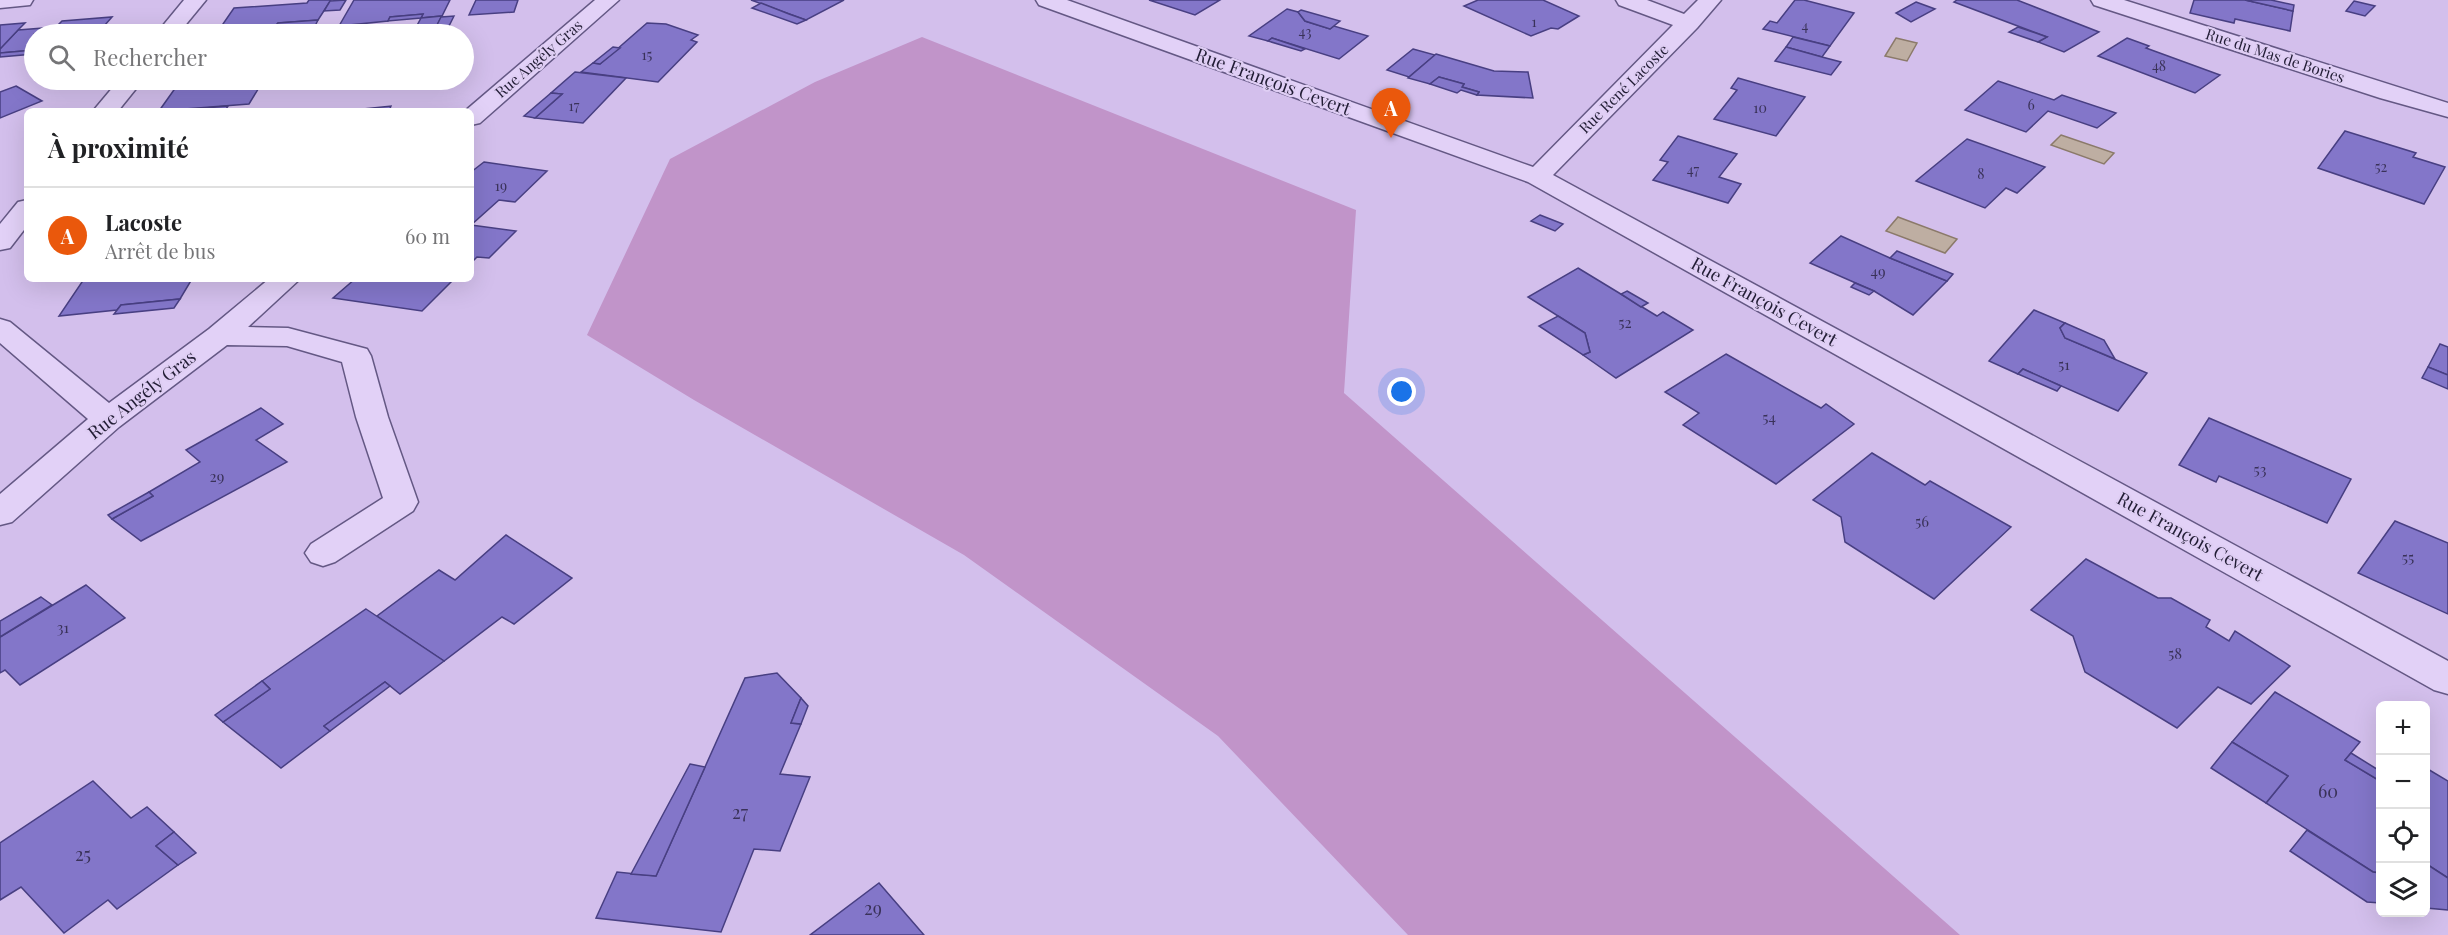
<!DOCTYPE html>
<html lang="fr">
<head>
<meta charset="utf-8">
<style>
  body { margin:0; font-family:"Playfair Display",serif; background:#f2f2f2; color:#202124 }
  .controls { position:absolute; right:18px; bottom:18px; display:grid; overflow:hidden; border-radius:9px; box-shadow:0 6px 24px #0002 }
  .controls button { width:54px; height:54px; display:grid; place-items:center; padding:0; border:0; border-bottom:2px solid #e0e0e0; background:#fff; color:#202124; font:30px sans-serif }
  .you { position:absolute; left:1402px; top:392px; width:21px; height:21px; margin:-15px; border:4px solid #fff; border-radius:50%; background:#1a73e8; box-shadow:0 0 0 9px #1a73e833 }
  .badge { display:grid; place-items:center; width:39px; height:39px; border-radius:50%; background:#ea580c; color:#fff; font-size:20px; font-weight:700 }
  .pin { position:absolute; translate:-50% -50px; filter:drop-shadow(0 2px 3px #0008) }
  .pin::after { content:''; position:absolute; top:32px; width:21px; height:18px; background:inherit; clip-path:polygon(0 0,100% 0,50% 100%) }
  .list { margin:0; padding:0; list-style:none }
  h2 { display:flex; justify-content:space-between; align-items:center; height:78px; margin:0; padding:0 24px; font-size:26px }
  h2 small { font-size:20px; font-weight:400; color:#757577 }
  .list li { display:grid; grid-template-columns:39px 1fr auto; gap:18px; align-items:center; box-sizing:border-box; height:96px; padding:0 24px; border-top:2px solid #e0e0e0 }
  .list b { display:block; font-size:22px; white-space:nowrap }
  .list p { margin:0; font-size:20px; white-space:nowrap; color:#757577 }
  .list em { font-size:20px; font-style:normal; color:#757577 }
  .icon { flex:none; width:33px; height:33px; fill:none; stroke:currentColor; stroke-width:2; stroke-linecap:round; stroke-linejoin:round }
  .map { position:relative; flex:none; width:2448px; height:935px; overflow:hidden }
  .search { position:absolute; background:#fff; box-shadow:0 6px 24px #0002; left:24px; top:24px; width:450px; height:66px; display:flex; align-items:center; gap:15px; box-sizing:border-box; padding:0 21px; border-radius:33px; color:#757577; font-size:22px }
  .panel { position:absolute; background:#fff; box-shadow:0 6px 24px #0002; left:24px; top:108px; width:450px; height:174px; border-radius:9px }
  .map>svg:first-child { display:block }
  .green { fill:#c194c9 }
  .water { fill:#beaea2; stroke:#8b7a6a; stroke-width:1.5 }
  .building { fill:#8376c9; stroke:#483f82; stroke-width:1.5 }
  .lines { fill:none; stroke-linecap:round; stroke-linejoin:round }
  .minor-casing { stroke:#645884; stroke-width:3 }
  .minor { fill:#e2d1f7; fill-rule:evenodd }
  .labels { text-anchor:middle; stroke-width:4.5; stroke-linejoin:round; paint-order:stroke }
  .far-number-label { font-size:14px; fill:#3a3259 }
  .far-street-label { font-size:15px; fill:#211c34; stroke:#dfcef4 }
  .number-label { font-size:15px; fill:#3a3259 }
  .street-label { font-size:18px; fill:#211c34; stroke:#dfcef4 }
  .near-number-label { font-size:18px; fill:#3a3259 }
</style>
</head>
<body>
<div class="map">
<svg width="2448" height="935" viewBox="0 0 2448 935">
  <rect width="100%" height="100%" fill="#d3bfec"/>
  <polygon class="green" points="922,37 1356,210 1344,393 1960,935 1408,935 1218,736 964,555 694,400 587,335 670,159 815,82"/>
  <g class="water">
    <polygon points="1896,38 1917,43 1907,61 1885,56"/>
    <polygon points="2061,135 2114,153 2104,164 2051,145"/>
    <polygon points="1898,217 1957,239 1945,253 1886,231"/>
  </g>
  <g class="building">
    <polygon points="309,0 331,0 318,20 278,23 273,29 216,34 234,8 307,3"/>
    <polygon points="346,0 340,10 324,11 330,1"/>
    <polygon points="354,0 450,0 442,16 421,18 423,14 390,17 388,21 339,26"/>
    <polygon points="476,0 518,0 514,12 469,15"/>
    <polygon points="751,0 844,0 806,20"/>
    <polygon points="1149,0 1220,0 1195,15"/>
    <polygon points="1478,0 1543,0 1579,16 1558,29 1551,28 1531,36 1464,6"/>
    <polygon points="1795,0 1804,0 1854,13 1830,46 1763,29 1770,21 1777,23"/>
    <polygon points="1957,0 2017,0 2099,32 2064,52 2038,42 2047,37 1954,2"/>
    <polygon points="2194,0 2245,0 2293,11 2290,31 2235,19 2234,23 2190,13"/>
    <polygon points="2245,0 2271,0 2294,5 2293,11"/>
    <polygon points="2354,1 2375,6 2365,16 2346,11"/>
    <polygon points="1916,2 1935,9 1911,22 1896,13"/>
    <polygon points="761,3 789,14 806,20 797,24 752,8"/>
    <polygon points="1287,9 1298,12 1305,21 1330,29 1334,26 1368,36 1339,59 1272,38 1268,41 1249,36"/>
    <polygon points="1301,10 1340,21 1330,29 1305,21 1298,12"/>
    <polygon points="423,14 421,18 388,21 390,17"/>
    <polygon points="442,16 434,31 413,33 421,18"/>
    <polygon points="454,16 447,30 434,31 441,17"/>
    <polygon points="112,17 97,34 34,34 34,50 0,53 0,49 18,30 56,27 62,21"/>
    <polygon points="318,20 315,26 273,29 278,23"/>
    <polygon points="25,23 18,30 0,49 0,25"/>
    <polygon points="647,23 666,24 698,35 691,40 697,42 658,82 581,72 593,63 600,64"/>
    <polygon points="2018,27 2047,37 2038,42 2009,32"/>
    <polygon points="1793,37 1830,46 1822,57 1786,47"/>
    <polygon points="1272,38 1305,49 1301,51 1268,41"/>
    <polygon points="2127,38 2149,46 2146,48 2220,75 2195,93 2098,56"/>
    <polygon points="613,47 620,48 600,64 593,63"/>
    <polygon points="1786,47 1822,57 1841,62 1831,75 1775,61"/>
    <polygon points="1413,49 1435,55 1409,77 1387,70"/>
    <polygon points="34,50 34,54 0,57 0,53"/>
    <polygon points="1436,54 1494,71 1528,72 1533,98 1477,95 1479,92 1462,87 1464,84 1439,77 1430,84 1408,78"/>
    <polygon points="575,72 626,78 583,123 535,118 562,94 551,93"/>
    <polygon points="1439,77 1464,84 1462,87 1479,92 1477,95 1461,90 1457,93 1430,84"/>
    <polygon points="1738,78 1805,97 1776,136 1714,119 1737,90 1731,88"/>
    <polygon points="181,80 245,80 239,88 260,86 249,104 159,111"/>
    <polygon points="245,80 264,80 260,86 239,88"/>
    <polygon points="1998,81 2054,100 2062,95 2116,113 2097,128 2048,111 2026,132 1965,110"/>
    <polygon points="16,86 42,101 0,118 0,92"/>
    <polygon points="551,93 562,94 535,118 524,116"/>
    <polygon points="228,106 225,111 171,111"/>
    <polygon points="391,106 389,111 343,111"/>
    <polygon points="2345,131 2416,153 2413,157 2445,167 2424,204 2318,168"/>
    <polygon points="1678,136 1737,154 1719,177 1741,184 1728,203 1653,180 1668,162 1660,160"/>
    <polygon points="1967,139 2045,167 2017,193 2006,188 1985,208 1916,181"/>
    <polygon points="484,162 547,171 515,202 499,200 471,225 471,172"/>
    <polygon points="1540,215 1563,224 1555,231 1531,221"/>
    <polygon points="471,225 516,231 489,258 477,257 471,263"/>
    <polygon points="1841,236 1890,258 1947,281 1913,315 1874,291 1810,263"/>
    <polygon points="1897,251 1953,274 1947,281 1890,258"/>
    <polygon points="1578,268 1657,316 1663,312 1693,330 1616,378 1583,355 1590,352 1585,333 1528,297"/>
    <polygon points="84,279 192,279 180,299 121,305 117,310 59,316"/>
    <polygon points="355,279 454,279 422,311 333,298"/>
    <polygon points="1855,283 1874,291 1869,295 1851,287"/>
    <polygon points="1627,291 1648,303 1641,307 1621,294"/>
    <polygon points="180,299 174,308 114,314 121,305"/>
    <polygon points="2034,310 2065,323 2060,328 2065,338 2147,373 2118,411 2023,369 2018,374 1989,361"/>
    <polygon points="1558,316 1585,333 1590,352 1583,355 1539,326"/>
    <polygon points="2065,323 2104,340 2115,359 2065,338 2060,328"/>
    <polygon points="2440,344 2448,347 2448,375 2428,367"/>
    <polygon points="1726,354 1821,408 1826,404 1854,424 1776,484 1683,425 1699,413 1665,392"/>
    <polygon points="2428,367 2448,375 2448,389 2422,378"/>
    <polygon points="2023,369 2061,386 2057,391 2018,374"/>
    <polygon points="261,408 283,424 256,440 287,462 141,541 112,519 153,496 149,492 200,462 186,450"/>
    <polygon points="2209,418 2351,479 2327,523 2219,476 2216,482 2179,465"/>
    <polygon points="1872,453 1925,485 1930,481 2011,527 1934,599 1845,542 1841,517 1813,500"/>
    <polygon points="149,492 153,496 112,519 108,515"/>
    <polygon points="2395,521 2448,543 2448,614 2358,573"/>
    <polygon points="506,535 572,578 514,624 502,617 444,661 377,616 439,570 455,580"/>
    <polygon points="2086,559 2158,598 2171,598 2210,620 2206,627 2229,641 2235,631 2290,666 2251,704 2218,687 2177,728 2085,672 2073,636 2031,610"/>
    <polygon points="86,585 125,618 20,685 5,670 0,673 0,637"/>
    <polygon points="41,597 52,605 0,637 0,621"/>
    <polygon points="366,609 444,661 400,694 385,682 324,726 330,731 281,768 223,722 270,689 262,681"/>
    <polygon points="777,673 801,698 791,723 801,724 780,774 810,777 780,851 754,849 721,932 596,918 617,872 656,876 745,678"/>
    <polygon points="262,681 270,689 223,722 215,715"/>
    <polygon points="385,682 390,686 330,731 324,726"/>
    <polygon points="2275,692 2360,742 2345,760 2380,781 2380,873 2373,872 2266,803 2288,776 2232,742"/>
    <polygon points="801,698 808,706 801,724 791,723"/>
    <polygon points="2232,742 2288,776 2266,803 2211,768"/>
    <polygon points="2351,753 2380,771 2380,781 2345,760"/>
    <polygon points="690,764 705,767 656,876 631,874"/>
    <polygon points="2426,768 2448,781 2448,878 2428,865 2426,869"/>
    <polygon points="93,781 131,818 147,807 174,832 156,846 178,865 117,909 108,900 64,933 21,887 0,900 0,843"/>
    <polygon points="2307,830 2373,872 2380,873 2380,903 2367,902 2290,851"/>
    <polygon points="174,832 196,853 178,865 156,846"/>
    <polygon points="2428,865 2448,878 2448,910 2426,908 2426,869"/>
    <polygon points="879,883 924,935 810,935"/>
  </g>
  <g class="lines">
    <defs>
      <g id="minor">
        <polygon points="0,0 33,0 30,5 0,8"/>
        <polygon points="184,0 206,0 178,34 156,34"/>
        <polygon points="595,0 619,0 480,123 471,125 471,111 465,111"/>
        <polygon points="1036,0 1067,0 1533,167 1673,25 1619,5 1616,0 1647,0 1684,14 1698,0 1721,0 1697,28 1553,175 2448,661 2448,694 2434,690 1528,182 1039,5"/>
        <polygon points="2091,0 2124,0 2448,103 2448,117 2380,98 2094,5"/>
        <polygon points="119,80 143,80 118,111 93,111"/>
        <polygon points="27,200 27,226 10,248 0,250 0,224 18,202"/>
        <polygon points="269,279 300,279 248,327 288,328 367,349 371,356 388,417 418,502 413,511 335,562 323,566 311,562 305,553 311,544 383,498 356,417 342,362 287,346 227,345 119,427 12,522 0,525 0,494 88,419 0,343 0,319 10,322 109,403 209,329"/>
      </g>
    </defs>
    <use href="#minor" class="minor-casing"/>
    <use href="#minor" class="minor"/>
  </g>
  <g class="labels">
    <g class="far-number-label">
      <text x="1534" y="27">1</text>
      <text x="1805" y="31">4</text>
      <text x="1305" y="37">43</text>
      <text x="647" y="60">15</text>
      <text x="2159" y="71">48</text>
      <text x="2031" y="110">6</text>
      <text x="574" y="111">17</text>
      <text x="1760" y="113">10</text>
      <text x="2381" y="172">52</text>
      <text x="1693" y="175">47</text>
      <text x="1981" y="179">8</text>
      <text x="501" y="191">19</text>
    </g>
    <g class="far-street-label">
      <text transform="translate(2275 56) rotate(18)" y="5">Rue du Mas de Bories</text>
      <text transform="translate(539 59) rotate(-41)" y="5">Rue Angély Gras</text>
      <text transform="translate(1624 89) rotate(-45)" y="5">Rue René Lacoste</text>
    </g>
    <g class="number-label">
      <text x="1878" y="277">49</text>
      <text x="1625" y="328">52</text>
      <text x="2064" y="370">51</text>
      <text x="1769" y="423">54</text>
      <text x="2260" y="475">53</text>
      <text x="217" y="482">29</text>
      <text x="1922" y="527">56</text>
      <text x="2408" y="563">55</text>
      <text x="63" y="633">31</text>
      <text x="2175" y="659">58</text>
    </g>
    <g class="street-label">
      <text transform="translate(1273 82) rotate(20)" y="6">Rue François Cevert</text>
      <text transform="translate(1764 302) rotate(29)" y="6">Rue François Cevert</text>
      <text transform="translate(142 395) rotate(-38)" y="6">Rue Angély Gras</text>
      <text transform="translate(2190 537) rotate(29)" y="6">Rue François Cevert</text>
    </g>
    <g class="near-number-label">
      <text x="2328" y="798">60</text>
      <text x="740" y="819">27</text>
      <text x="83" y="861">25</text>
      <text x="873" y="915">29</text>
    </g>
  </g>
</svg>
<div class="controls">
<button>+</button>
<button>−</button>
<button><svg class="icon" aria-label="locate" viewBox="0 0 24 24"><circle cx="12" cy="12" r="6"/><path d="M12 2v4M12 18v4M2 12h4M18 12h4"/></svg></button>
<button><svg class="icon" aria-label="layers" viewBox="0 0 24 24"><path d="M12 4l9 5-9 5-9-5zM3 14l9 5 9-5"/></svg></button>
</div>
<div class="you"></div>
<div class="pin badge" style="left:1391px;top:138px">A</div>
<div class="search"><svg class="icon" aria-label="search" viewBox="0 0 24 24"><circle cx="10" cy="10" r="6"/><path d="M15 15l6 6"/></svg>Rechercher</div>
<section class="panel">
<h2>À proximité<small></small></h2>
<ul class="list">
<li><span class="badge">A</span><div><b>Lacoste</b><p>Arrêt de bus</p></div><em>60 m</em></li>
</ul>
</section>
</div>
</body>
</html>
